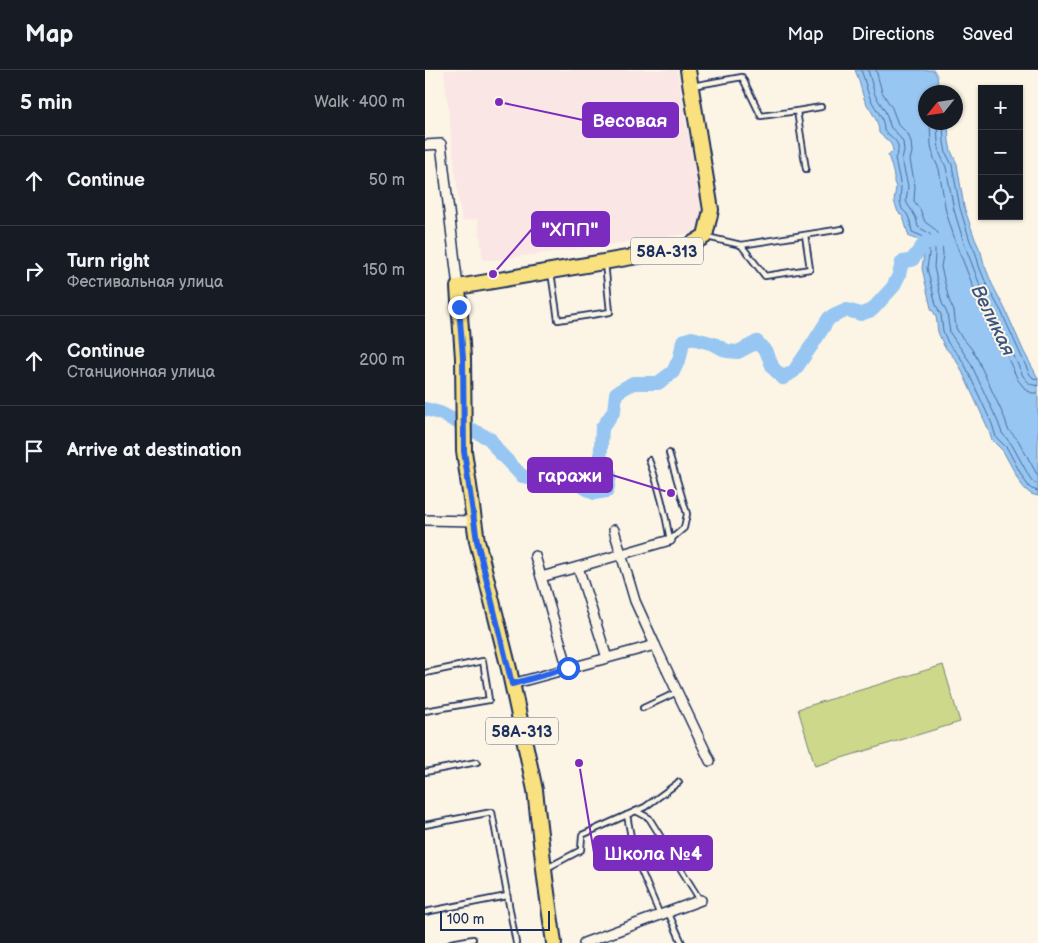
<!DOCTYPE html>
<html lang="en">
<head>
<meta charset="utf-8">
<style>
  body { margin:0; font-family:"Balsamiq Sans",sans-serif; background:#242831; color:#f1f3f6 }
  .controls { position:absolute; right:15px; top:15px; display:grid; overflow:hidden; border-radius:0px; box-shadow:0 1px 4px #0004 }
  .controls button { width:45px; height:45px; display:grid; place-items:center; padding:0; border:0; border-bottom:1px solid #363941; background:#171b24; color:#f1f3f6; font:25px sans-serif }
  .compass { position:absolute; left:493px; top:15px; width:45px; height:45px; border-radius:50%; background:#171b24; box-shadow:0 1px 4px #0004; rotate:240deg }
  .scale { position:absolute; left:15px; bottom:12px; width:110px; box-sizing:border-box; padding-left:5px; border:2px solid #1b2f5e; border-top:0; font-size:14px; line-height:18px; white-space:nowrap; color:#1b2f5e; -webkit-text-stroke:4px #fcf5e5; paint-order:stroke }
  .stop { position:absolute; width:15px; height:15px; margin:-11px; border:4px solid #2563eb; border-radius:50%; background:#fff }
  .stop.end { background:#2563eb; border-color:#fff; box-shadow:0 1px 5px #0008 }
  .list { margin:0; padding:0; list-style:none }
  h2 { display:flex; justify-content:space-between; align-items:center; height:65px; margin:0; padding:0 20px; font-size:21px }
  h2 small { font-size:16px; font-weight:400; color:#9ea1a6 }
  .list li { display:grid; grid-template-columns:32px 1fr auto; gap:15px; align-items:center; box-sizing:border-box; height:90px; padding:0 20px; border-top:1px solid #363941 }
  .list b { display:block; font-size:19px; white-space:nowrap }
  .list p { margin:0; font-size:16px; white-space:nowrap; color:#9ea1a6 }
  .list em { font-size:16px; font-style:normal; color:#9ea1a6 }
  .icon { flex:none; width:28px; height:28px; fill:none; stroke:currentColor; stroke-width:2; stroke-linecap:round; stroke-linejoin:round }
  .map { position:relative; flex:none; width:613px; height:873px; overflow:hidden }
  header { display:flex; align-items:center; gap:30px; box-sizing:border-box; height:70px; padding:0 25px; background:#171b24; border-bottom:1px solid #363941 }
  header strong { font-size:24px }
  nav { display:flex; gap:28px; margin-inline-start:auto; font-size:18px }
  main { display:flex }
  aside { flex:1; background:#171b24 }
  .map>svg:first-child { display:block }
  .built { fill:#fae6e5 }
  .green { fill:#cdd88b; stroke:#748474 }
  .water { fill:#97c6f2; stroke:#658ab7 }
  .lines { fill:none; stroke-linecap:round; stroke-linejoin:round }
  .shore { stroke:#4d6b99; stroke-width:1 }
  .river { stroke:#97c6f2; stroke-width:14 }
  .service-casing { stroke:#1b2f5e; stroke-width:8 }
  .minor-casing { stroke:#1b2f5e; stroke-width:12 }
  .primary-casing { stroke:#1b2f5e; stroke-width:18 }
  .service { stroke:#fcf5e5; stroke-width:4.5 }
  .minor { stroke:#fcf5e5; stroke-width:9 }
  .primary { stroke:#fae180; stroke-width:14 }
  .route { stroke:#2563eb; stroke-width:6 }
  .labels { text-anchor:middle; stroke-width:4; stroke-linejoin:round; paint-order:stroke }
  .shield { fill:#fcf5e5; stroke:#5e6a86; stroke-width:1 }
  .shield-label { font-size:16px; font-weight:bold; fill:#1b2f5e }
  .water-label { font-size:19px; font-style:italic; fill:#3a5583; stroke:#fcf5e5 }
  .leader { fill:none; stroke:#7b2cbf; stroke-width:2 }
  .callout-dot { fill:#7b2cbf; stroke:#fcf5e5; stroke-width:2 }
  .callout { fill:#7b2cbf; stroke:#7b2cbf; stroke-width:2 }
  .callout-label { font-size:19px; text-anchor:middle; font-weight:bold; fill:#fff }
</style>
</head>
<body>
<header>
<strong>Map</strong>
<nav><a>Map</a><a>Directions</a><a>Saved</a></nav>
</header>
<main>
<aside>
<h2>5 min<small>Walk · 400 m</small></h2>
<ul class="list">
<li><svg class="icon" aria-label="ahead" viewBox="0 0 24 24"><path d="M12 20V5M6 11l6-6 6 6"/></svg><div><b>Continue</b></div><em>50 m</em></li>
<li><svg class="icon" aria-label="right" viewBox="0 0 24 24"><path d="M7 20v-9h11M14 6l5 5-5 5"/></svg><div><b>Turn right</b><p>Фестивальная улица</p></div><em>150 m</em></li>
<li><svg class="icon" aria-label="ahead" viewBox="0 0 24 24"><path d="M12 20V5M6 11l6-6 6 6"/></svg><div><b>Continue</b><p>Станционная улица</p></div><em>200 m</em></li>
<li><svg class="icon" aria-label="arrive" viewBox="0 0 24 24"><path d="M6 21V4h12l-3 4 3 4H6"/></svg><div><b>Arrive at destination</b></div></li>
</ul>
</aside>
<div class="map">
<svg width="613" height="873" viewBox="0 0 613 873">
  <rect width="100%" height="100%" fill="#fcf5e5"/>
  <filter id="ink" filterUnits="userSpaceOnUse"><feTurbulence type="fractalNoise" baseFrequency=".02" numOctaves="2"/><feDisplacementMap in="SourceGraphic" scale="10" xChannelSelector="R" yChannelSelector="G"/><feConvolveMatrix kernelMatrix="1 2 1 2 8 2 1 2 1" color-interpolation-filters="sRGB"/></filter>
  <g filter="url(#ink)">
    <polygon class="built" points="19,0 252,0 277,145 277,153 269,163 69,190 58,190 53,149 37,151 33,125"/>
    <polygon class="green" points="518,595 535,652 390,696 373,639"/>
    <path class="water" d="M430,0H509L512,6L514,22H500V52L523,53L524,71L526,81L532,94L539,137L550,169L556,182L559,194L567,214L580,239L599,282L613,308V426L606,424L601,420L596,414L578,381L567,370L562,356L535,297L531,290L519,276L513,262L511,246L506,238L497,198L499,185V174L494,170L484,167L480,153L478,147L473,142L469,131L471,117L469,112V106L467,98L463,85L468,82C468,72 460,69 454,63C454,50 446,42 440,31C436,22 435,10 430,0Z"/>
    <g class="lines">
      <g class="shore">
        <path d="M436,0C440,9 441,19 445,28C451,41 459,46 459,61C470,69 478,75 470,88L476,117L475,131L477,139L482,144L485,151L487,162L497,166L504,173V185L502,198L511,235L516,245L518,261L523,273L535,287L540,295L567,354L571,367L582,378L597,406L604,417L607,419L613,421"/>
        <polyline points="443,0 450,25 460,41 466,58 471,62 478,72 479,81 477,90 483,116 481,131 483,135 487,141 491,148 493,157 502,162 507,166 510,172 510,185 509,197 517,233 522,243 525,263 545,292 573,352 577,363 587,375 605,408 609,413 613,414"/>
        <polyline points="451,0 457,22 467,38 473,54 483,64 486,72 487,82 485,90 490,116 489,131 495,139 500,152 511,160 517,170 518,185 516,197 524,230 529,241 531,258 535,265 546,278 552,288 580,349 583,359 593,370 613,406"/>
        <polyline points="505,52 506,75 509,88 514,99 521,142 532,176 550,221 564,248 593,310 601,320 607,323 613,323"/>
        <polyline points="512,52 513,72 515,84 521,97 529,140 539,173 556,218 570,244 598,306 605,314 613,316"/>
        <polyline points="518,52 519,72 521,83 527,95 535,138 545,171 551,184 554,196 562,216 576,241 604,303 608,308 613,309"/>
      </g>
      <polyline class="river" points="0,339 15,343 65,369 73,381 97,406 117,410 143,400 156,400 157,416 169,423 182,421 185,405 175,395 177,358 189,341 191,323 208,313 233,313 248,302 255,287 258,271 267,268 289,274 302,281 313,282 332,272 342,283 348,298 358,308 369,301 387,275 404,248 422,240 436,244 447,240 468,217 474,205 477,192 487,190 499,174 517,170"/>
      <defs>
        <g id="service">
          <polyline points="267,16 317,7 336,46 372,41 381,99"/>
          <polyline points="372,41 396,37"/>
          <polyline points="282,167 316,175 340,206 385,199 380,165"/>
          <polyline points="316,175 417,159"/>
          <polyline points="126,202 133,250 185,242 180,193"/>
          <polyline points="244,383 262,444 259,458 245,470"/>
          <path d="M224,390C234,416 240,442 245,470"/>
          <polyline points="0,603 58,591 64,630 0,641"/>
          <polyline points="218,638 248,624 251,620"/>
          <polyline points="0,702 52,692"/>
          <polyline points="211,741 224,748 275,830"/>
          <polyline points="202,745 209,784 235,845"/>
          <polyline points="0,755 67,742 91,873"/>
          <polyline points="122,798 156,780 157,765 220,737 254,712"/>
          <polyline points="0,842 82,826"/>
          <polyline points="243,842 257,873"/>
          <polyline points="26,873 48,869"/>
        </g>
        <g id="minor">
          <polyline points="0,75 16,74 33,217"/>
          <polyline points="0,450 49,451"/>
          <polyline points="110,486 143,599"/>
          <polyline points="153,497 245,470"/>
          <polyline points="116,507 153,497 182,588"/>
          <polyline points="230,575 285,691"/>
          <polyline points="87,614 230,575 210,531 189,460"/>
          <polyline points="159,873 276,830"/>
        </g>
        <polyline id="primary" points="129,873 120,808 110,720 84,599 52,471 39,381 38,288 33,217 260,178 280,166 286,140 263,0"/>
      </defs>
      <use href="#service" class="service-casing"/>
      <use href="#minor" class="minor-casing"/>
      <use href="#primary" class="primary-casing"/>
      <use href="#service" class="service"/>
      <use href="#minor" class="minor"/>
      <use href="#primary" class="primary"/>
    </g>
  </g>
  <g class="lines" filter="url(#ink)">
    <polyline class="route" points="34,237 38,288 39,381 52,471 87,614 143,598"/>
  </g>
  <g class="labels">
    <g class="shield">
      <rect x="206" y="167.5" width="72" height="27" rx="4"/>
      <rect x="61" y="647.5" width="72" height="27" rx="4"/>
    </g>
    <g class="shield-label">
      <text x="242" y="187">58А-313</text>
      <text x="97" y="667">58А-313</text>
    </g>
    <g class="water-label">
      <text transform="translate(569 250) rotate(64)" y="7">Великая</text>
    </g>
  </g>
  <path class="leader" d="M74 32L158 50M68 204L107 159M246 423L187 405M154 693L169 783"/>
  <g class="callout-dot">
    <circle cx="74" cy="32" r="5"/>
    <circle cx="68" cy="204" r="5"/>
    <circle cx="246" cy="423" r="5"/>
    <circle cx="154" cy="693" r="5"/>
  </g>
  <g class="callout">
    <rect x="158" y="33" width="95" height="34" rx="5"/>
    <rect x="107" y="142" width="77" height="34" rx="5"/>
    <rect x="103" y="388" width="84" height="34" rx="5"/>
    <rect x="169" y="766" width="118" height="34" rx="5"/>
  </g>
  <g class="callout-label">
    <text x="205" y="57">Весовая</text>
    <text x="145" y="166">"ХПП"</text>
    <text x="145" y="412">гаражи</text>
    <text x="228" y="790">Школа №4</text>
  </g>
</svg>
<div class="controls">
<button>+</button>
<button>−</button>
<button><svg class="icon" aria-label="locate" viewBox="0 0 24 24"><circle cx="12" cy="12" r="6"/><path d="M12 2v4M12 18v4M2 12h4M18 12h4"/></svg></button>
</div>
<svg class="compass" viewBox="-18 -18 36 36"><path d="M0-13l5 13h-10z" fill="#e53935"/><path d="M0 13l5-13h-10z" fill="#9ea1a6"/></svg>
<div class="scale">100 m</div>
<div class="stop" style="left:143px;top:598px"></div>
<div class="stop end" style="left:34px;top:237px"></div>
</div>
</main>
</body>
</html>
